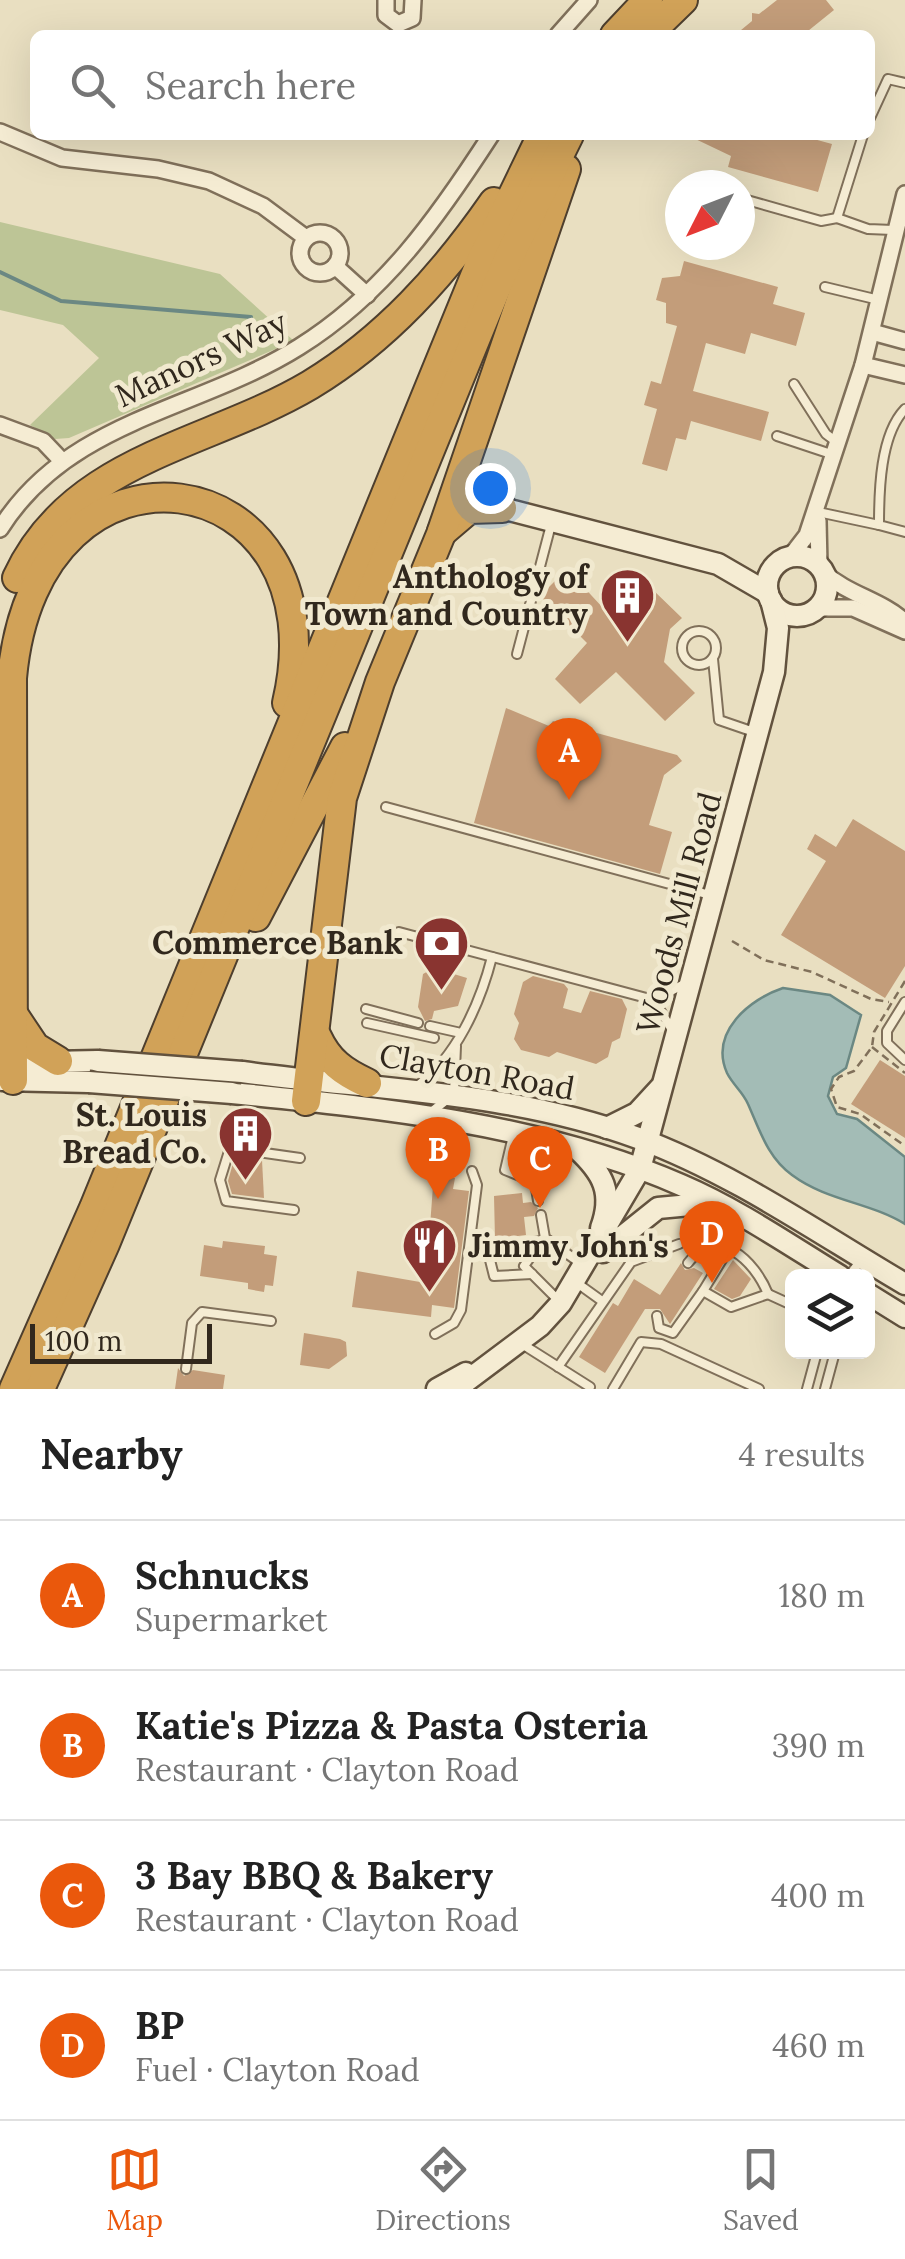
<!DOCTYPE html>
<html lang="en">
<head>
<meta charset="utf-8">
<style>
  body { margin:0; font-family:Lora,serif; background:#f2f2f2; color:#222 }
  .controls { position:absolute; right:30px; bottom:30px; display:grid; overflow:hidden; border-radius:15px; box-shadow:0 10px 40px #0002 }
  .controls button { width:90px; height:90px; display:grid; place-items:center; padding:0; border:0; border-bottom:2px solid #e0e0e0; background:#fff; color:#222; font:50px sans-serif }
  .compass { position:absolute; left:665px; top:170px; width:90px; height:90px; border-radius:50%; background:#fff; box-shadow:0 10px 40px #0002; rotate:228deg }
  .scale { position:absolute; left:30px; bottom:25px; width:182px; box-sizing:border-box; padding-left:10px; border:5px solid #31281d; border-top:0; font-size:28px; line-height:35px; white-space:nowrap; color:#31281d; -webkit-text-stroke:8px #f1e9cf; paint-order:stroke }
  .you { position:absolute; left:490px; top:488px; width:35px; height:35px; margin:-25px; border:8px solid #fff; border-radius:50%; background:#1a73e8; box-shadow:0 0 0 15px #1a73e833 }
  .badge { display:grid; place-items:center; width:65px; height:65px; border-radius:50%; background:#ea580c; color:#fff; font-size:32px; font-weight:700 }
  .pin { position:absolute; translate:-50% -82px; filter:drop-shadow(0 2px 5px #0008) }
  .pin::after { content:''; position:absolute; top:52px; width:35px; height:30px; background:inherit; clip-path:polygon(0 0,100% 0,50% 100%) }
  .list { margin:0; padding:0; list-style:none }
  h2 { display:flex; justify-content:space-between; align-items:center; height:130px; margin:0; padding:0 40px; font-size:42px }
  h2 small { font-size:32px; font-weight:400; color:#767676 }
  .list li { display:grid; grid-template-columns:65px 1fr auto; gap:30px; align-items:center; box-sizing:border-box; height:150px; padding:0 40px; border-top:2px solid #e0e0e0 }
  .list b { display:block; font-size:38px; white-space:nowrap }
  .list p { margin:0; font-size:32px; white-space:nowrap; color:#767676 }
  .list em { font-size:32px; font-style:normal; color:#767676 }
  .icon { flex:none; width:55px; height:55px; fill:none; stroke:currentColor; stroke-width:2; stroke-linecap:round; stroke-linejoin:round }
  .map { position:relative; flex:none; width:905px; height:1389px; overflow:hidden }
  .search { position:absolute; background:#fff; box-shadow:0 10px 40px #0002; left:30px; right:30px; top:30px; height:110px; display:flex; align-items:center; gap:25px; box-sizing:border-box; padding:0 35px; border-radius:15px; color:#767676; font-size:38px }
  .sheet { height:730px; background:#fff }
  nav { display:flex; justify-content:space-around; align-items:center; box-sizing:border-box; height:140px; border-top:2px solid #e0e0e0; background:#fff; font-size:28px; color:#767676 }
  nav a { display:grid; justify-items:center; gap:5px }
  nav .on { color:#ea580c }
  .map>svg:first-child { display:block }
  .green { fill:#bdc596 }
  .water { fill:#a3bcb6; stroke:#6b8883; stroke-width:2.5 }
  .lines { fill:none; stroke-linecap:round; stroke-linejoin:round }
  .stream { stroke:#6b8883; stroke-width:4 }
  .building { fill:#c39d7a }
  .lane-casing { stroke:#80705a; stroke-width:12 }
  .street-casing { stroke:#80705a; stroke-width:20 }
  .secondary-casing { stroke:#62523e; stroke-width:25 }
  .highway-casing { stroke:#4e3f2e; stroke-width:32 }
  .path { stroke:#80705a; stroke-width:2.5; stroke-dasharray:8 5; stroke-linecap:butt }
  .lane { stroke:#f5ecd3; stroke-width:8 }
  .street { stroke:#f5ecd3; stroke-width:15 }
  .secondary { stroke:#f5ecd3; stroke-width:20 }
  .highway { stroke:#d1a258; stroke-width:28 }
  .secondary-bridge-casing { stroke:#62523e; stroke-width:25; stroke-linecap:butt }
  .secondary-bridge { stroke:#f5ecd3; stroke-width:20 }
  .labels { text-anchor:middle; stroke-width:10; stroke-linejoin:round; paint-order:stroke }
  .street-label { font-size:32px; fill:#31281d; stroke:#f1e9cf }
  .poi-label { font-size:32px; font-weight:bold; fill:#31281d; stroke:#f1e9cf; text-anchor:end }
</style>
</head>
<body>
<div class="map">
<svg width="905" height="1389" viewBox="0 0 905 1389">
  <rect width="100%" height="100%" fill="#e9dfc1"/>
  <polygon class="green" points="0,222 220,274 294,341 69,438 55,439 30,425 99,358 63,325 0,310"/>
  <path class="water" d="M783,988L830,995L861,1015L846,1068L833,1077L828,1096L837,1114L857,1119L905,1157V1224C869,1202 827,1201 792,1175C768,1158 760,1131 748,1104C743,1092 733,1085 727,1073C709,1032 750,999 783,988Z"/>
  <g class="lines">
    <polyline class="stream" points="0,272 61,301 251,317"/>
  </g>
  <g class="building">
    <polygon points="777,0 826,0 834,10 803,35 735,35 752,21 752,13 759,14"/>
    <polygon points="687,135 799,135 832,144 818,192 728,167 731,156"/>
    <polygon points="684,261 778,287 773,304 805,313 796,346 751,333 745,354 706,343 693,391 769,412 761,441 691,421 686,440 676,438 667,471 642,464 657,409 644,405 651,381 661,384 677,326 666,323 666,303 656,300 662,278 680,276"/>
    <polygon points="567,569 616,622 652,589 682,618 670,629 664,662 695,693 665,721 616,672 580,704 555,679 587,643 540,596"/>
    <polygon points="506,708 549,726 553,721 677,755 682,761 664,775 649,825 672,832 660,874 474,823"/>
    <polygon points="853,819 905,851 905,966 885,998 781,935 826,861 807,849 815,834 836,847"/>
    <polygon points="434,968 467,978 458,1006 434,1011 432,1019 425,1021 418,1007 423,974"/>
    <polygon points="533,976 564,984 568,989 563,1008 581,1013 590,991 622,999 627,1009 620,1038 612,1042 608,1057 596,1064 557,1052 549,1057 521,1050 514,1039 519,1023 514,1014 523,982"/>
    <polygon points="880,1060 905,1076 905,1138 851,1104"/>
    <polygon points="235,1156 262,1160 264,1198 232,1194 228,1181"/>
    <polygon points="441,1176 455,1178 453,1189 469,1191 454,1308 432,1305 431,1317 352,1307 357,1271 420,1282 424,1252 428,1253 433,1186 440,1187"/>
    <polygon points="522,1193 523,1203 531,1202 538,1208 534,1216 524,1217 526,1235 495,1239 494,1196"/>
    <polygon points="223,1241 265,1246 264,1254 277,1256 273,1286 265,1285 264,1292 248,1289 248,1283 200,1276 204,1245 222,1248"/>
    <polygon points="733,1260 751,1279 740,1296 732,1299 714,1289"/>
    <polygon points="681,1263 685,1270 694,1268 703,1273 670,1324 660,1309 645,1309 605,1373 579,1357 613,1303 618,1306 634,1279 660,1295"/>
    <polygon points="304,1333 340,1339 346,1342 347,1356 329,1369 300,1365"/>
    <polygon points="178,1368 184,1376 193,1370 225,1375 223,1389 175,1389"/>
  </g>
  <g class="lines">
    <defs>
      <g id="lane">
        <polyline points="870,118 888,79 905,83"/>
        <polyline points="863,135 837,218 868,229 893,230"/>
        <polyline points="740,198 821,221 837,218"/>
        <polyline points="825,287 879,300"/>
        <polyline points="794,384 826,434 838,443"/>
        <path d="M905,409C880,435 879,491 879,525L905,532"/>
        <polyline points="777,436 834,455"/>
        <polyline points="818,512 879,525"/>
        <circle cx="699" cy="648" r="17"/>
        <polyline points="517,654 552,521"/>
        <polyline points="713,659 719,720 754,732"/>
        <polyline points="386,807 710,895"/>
        <polyline points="399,932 654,1000 686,983"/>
        <polyline points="654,1000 672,1030"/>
        <polyline points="905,1002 887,1031 887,1043 905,1060"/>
        <polyline points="366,1009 418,1023"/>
        <polyline points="367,1023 434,1038"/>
        <polyline points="430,1026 461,1033"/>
        <path d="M416,1087C456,1058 480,1004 492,957"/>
        <polyline points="513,1136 505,1170 535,1182 538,1201"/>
        <polyline points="418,1161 425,1117 454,1094 456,1046"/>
        <polyline points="429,1163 437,1139 458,1126"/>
        <polyline points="294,1210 226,1201 220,1180 230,1148 300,1158"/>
        <polyline points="541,1215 545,1238 583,1265"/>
        <polyline points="542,1241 524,1266 559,1301"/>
        <path d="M688,1263C717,1224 755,1261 768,1294"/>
        <polyline points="532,1274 494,1276 488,1252 493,1247 542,1241"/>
        <polyline points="849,1276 862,1259"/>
        <polyline points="577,1283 602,1301"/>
        <polyline points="703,1291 728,1250"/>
        <polyline points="657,1316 659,1328 673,1333 703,1291 731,1307 768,1294 792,1305"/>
        <polyline points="435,1334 454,1323 461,1310 477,1185 472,1171"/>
        <polyline points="522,1344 590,1387"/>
        <polyline points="558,1367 631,1262 679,1244"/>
        <polyline points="186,1369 192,1323 202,1312 271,1321"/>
        <polyline points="613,1389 641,1342 661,1344 759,1389"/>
        <polyline points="807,1389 817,1352"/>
        <polyline points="825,1389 835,1352"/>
      </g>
      <g id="street">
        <polyline points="386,0 386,15 398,24 412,18 413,0"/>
        <polyline points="558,35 589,0"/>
        <polyline points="0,132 62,158 158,169 209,181 263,206 306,238"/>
        <circle cx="320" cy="253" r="20"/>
        <polyline points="335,266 367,295"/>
        <polyline points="872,332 905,341"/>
        <polyline points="863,365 905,375"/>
        <polyline points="0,425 43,441 62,461"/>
        <polyline points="818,521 819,565"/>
        <path d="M0,529C69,419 197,411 299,347C384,294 438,217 491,135"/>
        <polyline points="790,557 807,535 863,365 905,194"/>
        <path d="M823,572C848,595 881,600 905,622"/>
        <polyline points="818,608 853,608 905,631"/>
      </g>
      <g id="secondary">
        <polyline points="502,508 718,564 768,593"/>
        <circle cx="797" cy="586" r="30"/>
        <polyline points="0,1063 98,1061"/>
        <path d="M242,1072C375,1090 510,1091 638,1138C733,1173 818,1233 905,1284"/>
        <polyline points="2,1080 89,1082"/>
        <path d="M232,1093C383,1108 541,1124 681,1185C737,1209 788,1244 840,1276"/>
        <polyline points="607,1128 637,1113 660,1088"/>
        <path d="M577,1149C603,1173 614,1193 601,1228"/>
        <polyline points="603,1252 658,1208 712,1203"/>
        <polyline points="868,1294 905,1317"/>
        <polyline points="437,1389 466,1373"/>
        <polyline points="456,1389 540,1326 561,1303 640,1169 774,672 778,628 771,600"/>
      </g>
      <g id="highway">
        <polyline points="615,35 648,0"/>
        <polyline points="647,35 683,0"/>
        <polyline points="442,532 469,509 502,508"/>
        <path d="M17,578C72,458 207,446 310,385C386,339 444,274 494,202"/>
        <polyline points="256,917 345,747"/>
        <polyline points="13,1014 35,1047 58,1061"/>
        <path d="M317,1037C328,1061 343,1072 367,1083"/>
        <path d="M13,1080L12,678C36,410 344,459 287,703"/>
        <polyline points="306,1101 342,798 380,682 441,534 566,169"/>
        <polyline points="14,1389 94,1208 482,259 542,135"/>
        <polyline points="40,1389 105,1244 509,257 569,135"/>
      </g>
    </defs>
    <use href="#lane" class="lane-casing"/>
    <use href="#street" class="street-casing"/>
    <use href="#secondary" class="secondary-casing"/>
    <use href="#highway" class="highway-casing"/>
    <g class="path">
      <polyline points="732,941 764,960 812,972 871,999 889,1002"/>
      <polyline points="905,981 874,1032 872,1047 854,1071 839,1077 831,1089 837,1107 860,1114 905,1146"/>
      <polyline points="872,1047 905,1073"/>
    </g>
    <use href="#lane" class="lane"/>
    <use href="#street" class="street"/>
    <use href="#secondary" class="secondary"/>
    <use href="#highway" class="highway"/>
    <defs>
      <g id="secondary-bridge">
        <polyline points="98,1061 242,1072"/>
        <polyline points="89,1082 232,1093"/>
      </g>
    </defs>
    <use href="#secondary-bridge" class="secondary-bridge-casing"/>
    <use href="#secondary-bridge" class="secondary-bridge"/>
  </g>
  <defs>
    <symbol id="building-pin" viewBox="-11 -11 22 30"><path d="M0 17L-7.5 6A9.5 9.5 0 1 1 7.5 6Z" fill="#893430" stroke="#f1e9cf"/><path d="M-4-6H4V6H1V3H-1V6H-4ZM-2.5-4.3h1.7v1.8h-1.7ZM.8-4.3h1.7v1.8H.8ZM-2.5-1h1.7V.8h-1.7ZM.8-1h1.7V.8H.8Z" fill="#fff"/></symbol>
    <symbol id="bank-pin" viewBox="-11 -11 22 30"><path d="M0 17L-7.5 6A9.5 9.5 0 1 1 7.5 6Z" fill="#893430" stroke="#f1e9cf"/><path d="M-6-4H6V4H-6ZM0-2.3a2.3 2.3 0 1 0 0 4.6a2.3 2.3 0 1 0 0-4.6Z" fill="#fff"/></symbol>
    <symbol id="restaurant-pin" viewBox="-11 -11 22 30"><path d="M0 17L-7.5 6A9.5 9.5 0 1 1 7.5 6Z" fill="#893430" stroke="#f1e9cf"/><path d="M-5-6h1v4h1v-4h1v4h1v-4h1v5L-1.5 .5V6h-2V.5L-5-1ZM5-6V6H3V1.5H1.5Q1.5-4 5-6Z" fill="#fff"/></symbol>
  </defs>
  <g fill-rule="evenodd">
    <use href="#building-pin" x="596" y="564" width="63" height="86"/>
    <use href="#bank-pin" x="410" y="912" width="63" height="86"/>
    <use href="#building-pin" x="214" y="1102" width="63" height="86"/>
    <use href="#restaurant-pin" x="398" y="1214" width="63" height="86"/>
  </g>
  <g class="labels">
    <g class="street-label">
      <text transform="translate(201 359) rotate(-25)" y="11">Manors Way</text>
      <text transform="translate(679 913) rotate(-75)" y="11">Woods Mill Road</text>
      <text transform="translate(477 1072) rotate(10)" y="11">Clayton Road</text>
    </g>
    <g class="poi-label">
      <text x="588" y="588">Anthology of<tspan x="588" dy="37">Town and Country</tspan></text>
      <text x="403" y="954">Commerce Bank</text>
      <text x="207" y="1126">St. Louis<tspan x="207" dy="37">Bread Co.</tspan></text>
      <text x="468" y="1257" text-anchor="start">Jimmy John's</text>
    </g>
  </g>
</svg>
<div class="controls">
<button><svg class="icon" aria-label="layers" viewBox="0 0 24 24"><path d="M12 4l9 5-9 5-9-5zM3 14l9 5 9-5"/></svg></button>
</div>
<svg class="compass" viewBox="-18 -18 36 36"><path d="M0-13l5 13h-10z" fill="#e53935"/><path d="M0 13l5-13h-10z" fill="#767676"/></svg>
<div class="scale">100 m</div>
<div class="you"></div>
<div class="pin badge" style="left:569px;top:800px">A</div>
<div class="pin badge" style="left:438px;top:1199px">B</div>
<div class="pin badge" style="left:540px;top:1208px">C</div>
<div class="pin badge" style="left:712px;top:1283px">D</div>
<div class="search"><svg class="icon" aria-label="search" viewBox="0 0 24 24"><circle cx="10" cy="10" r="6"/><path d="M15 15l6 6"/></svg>Search here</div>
</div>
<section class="sheet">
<h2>Nearby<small>4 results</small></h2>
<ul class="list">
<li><span class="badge">A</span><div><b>Schnucks</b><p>Supermarket</p></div><em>180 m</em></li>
<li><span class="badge">B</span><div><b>Katie's Pizza &amp; Pasta Osteria</b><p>Restaurant · Clayton Road</p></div><em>390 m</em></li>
<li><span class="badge">C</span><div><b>3 Bay BBQ &amp; Bakery</b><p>Restaurant · Clayton Road</p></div><em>400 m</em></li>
<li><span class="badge">D</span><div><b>BP</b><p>Fuel · Clayton Road</p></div><em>460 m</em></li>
</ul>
</section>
<nav>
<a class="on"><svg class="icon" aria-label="map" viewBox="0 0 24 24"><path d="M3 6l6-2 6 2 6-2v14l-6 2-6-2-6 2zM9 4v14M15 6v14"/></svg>Map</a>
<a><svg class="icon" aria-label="directions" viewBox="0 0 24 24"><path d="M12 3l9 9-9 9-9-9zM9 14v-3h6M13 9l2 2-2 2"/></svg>Directions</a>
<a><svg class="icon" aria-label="saved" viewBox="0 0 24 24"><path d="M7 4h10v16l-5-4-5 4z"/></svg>Saved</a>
</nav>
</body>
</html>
